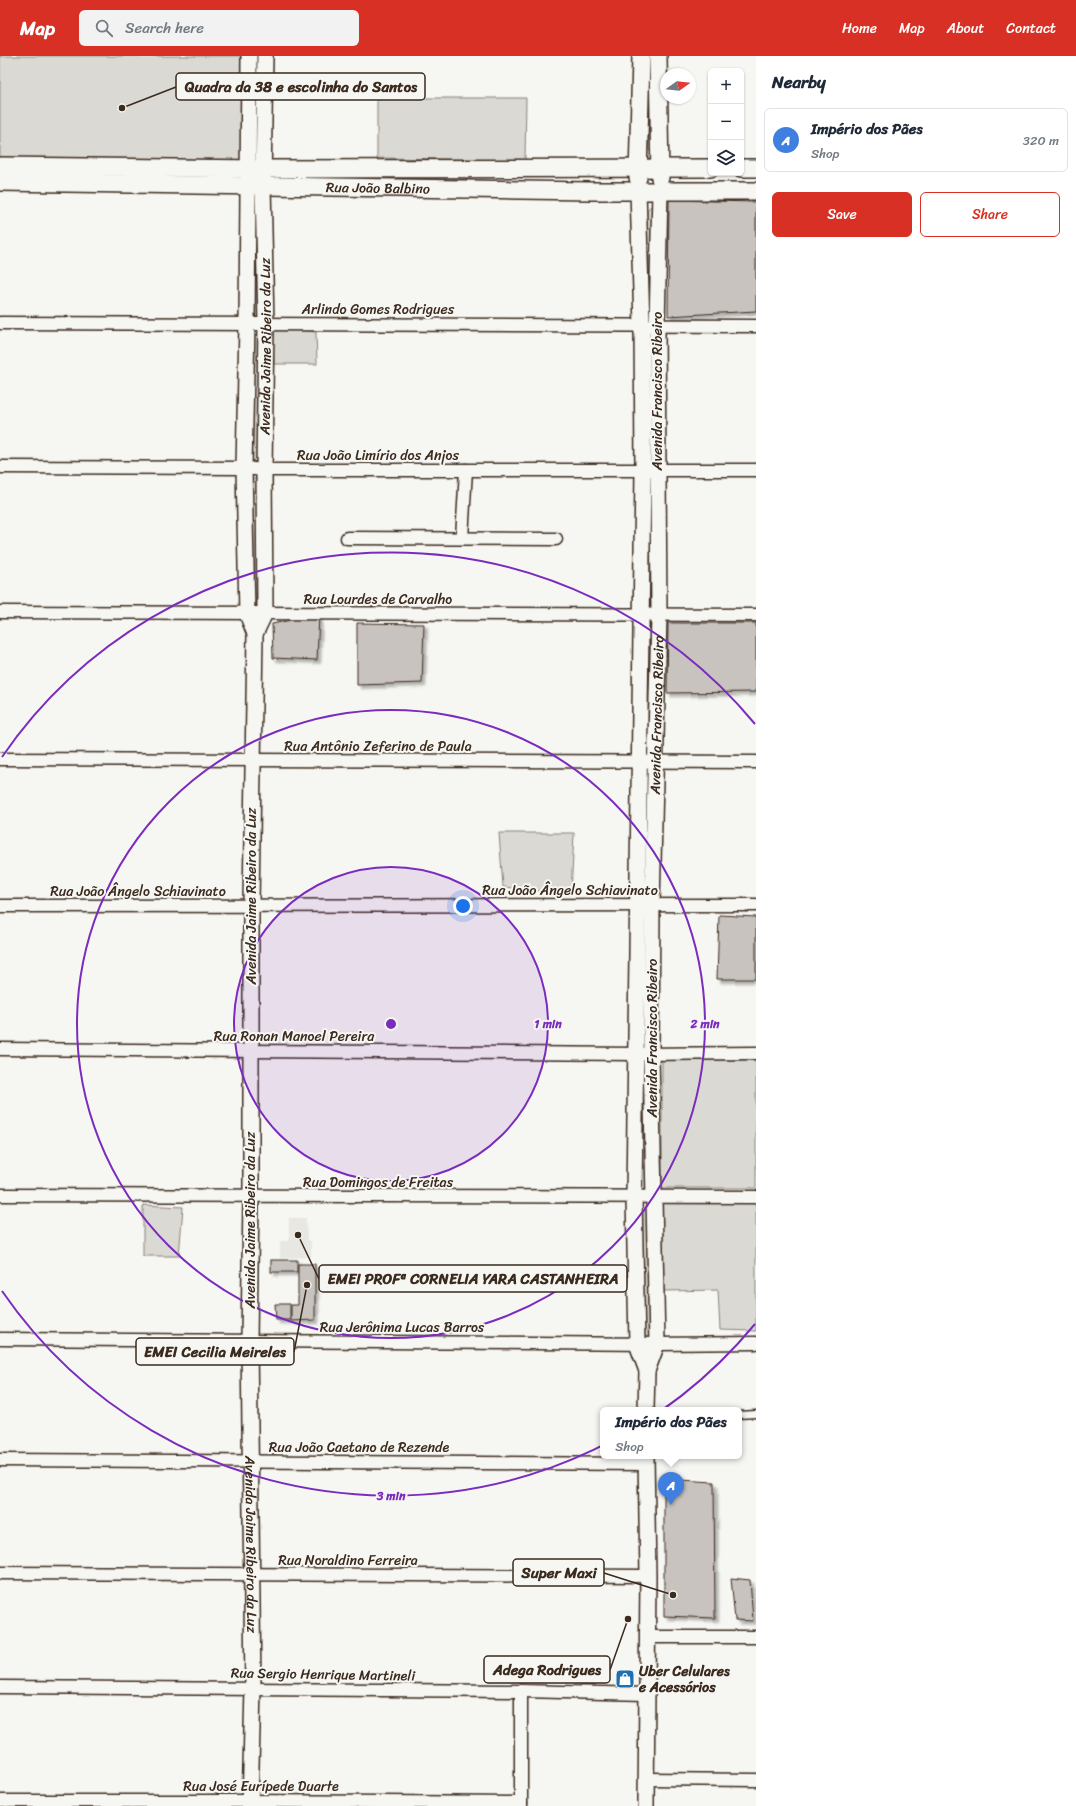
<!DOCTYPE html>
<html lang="en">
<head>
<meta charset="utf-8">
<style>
  body { margin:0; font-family:Sriracha,sans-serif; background:#f2f2f3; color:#1f2937 }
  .controls { position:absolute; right:12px; top:12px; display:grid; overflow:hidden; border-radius:6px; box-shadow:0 1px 3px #0004 }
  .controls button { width:36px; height:36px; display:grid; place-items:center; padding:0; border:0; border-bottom:1px solid #e0e1e3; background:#fff; color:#1f2937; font:20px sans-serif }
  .compass { position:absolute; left:660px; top:12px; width:36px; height:36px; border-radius:50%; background:#fff; box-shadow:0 1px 3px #0004; rotate:75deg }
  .you { position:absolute; left:463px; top:850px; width:14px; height:14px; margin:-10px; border:3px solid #fff; border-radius:50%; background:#1a73e8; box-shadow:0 0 0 6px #1a73e833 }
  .badge { display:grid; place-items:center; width:26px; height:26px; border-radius:50%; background:#d93025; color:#fff; font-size:13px; font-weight:700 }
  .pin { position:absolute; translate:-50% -33px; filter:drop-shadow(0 1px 2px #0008) }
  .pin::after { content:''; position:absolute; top:21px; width:14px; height:12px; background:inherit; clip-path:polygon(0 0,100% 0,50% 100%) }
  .popup { position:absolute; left:600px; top:1351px; width:142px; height:52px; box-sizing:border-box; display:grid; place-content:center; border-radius:6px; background:#fff; filter:drop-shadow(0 1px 3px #0005); font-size:13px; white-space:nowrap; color:#747a83 }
  .popup b { font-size:15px; color:#1f2937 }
  .popup::after { content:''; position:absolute; left:50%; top:100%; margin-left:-8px; border:8px solid transparent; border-top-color:#fff }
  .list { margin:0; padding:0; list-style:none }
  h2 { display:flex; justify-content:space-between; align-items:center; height:52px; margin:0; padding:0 16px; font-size:17px }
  h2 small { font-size:13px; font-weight:400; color:#747a83 }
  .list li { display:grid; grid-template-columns:26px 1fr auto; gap:12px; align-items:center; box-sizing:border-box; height:64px; margin:0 8px 8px; padding:0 8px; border:1px solid #e0e1e3; border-radius:6px }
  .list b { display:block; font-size:15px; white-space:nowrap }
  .list p { margin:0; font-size:13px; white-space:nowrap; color:#747a83 }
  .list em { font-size:13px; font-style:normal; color:#747a83 }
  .actions { display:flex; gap:8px; padding:12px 16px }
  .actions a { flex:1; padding:9px 0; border:1px solid #d93025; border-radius:6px; text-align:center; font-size:14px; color:#d93025 }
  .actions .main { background:#d93025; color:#fff }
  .icon { flex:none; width:22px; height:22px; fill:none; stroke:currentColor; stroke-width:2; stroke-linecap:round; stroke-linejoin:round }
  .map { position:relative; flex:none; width:756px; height:1750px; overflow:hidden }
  header { display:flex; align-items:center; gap:24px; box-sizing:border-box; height:56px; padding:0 20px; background:#d93025; color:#fff }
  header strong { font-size:19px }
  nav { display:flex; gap:22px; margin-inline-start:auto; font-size:14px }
  .search { width:280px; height:36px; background:#f2f2f3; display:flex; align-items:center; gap:10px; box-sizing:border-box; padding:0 14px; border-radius:6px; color:#747a83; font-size:15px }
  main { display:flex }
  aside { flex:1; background:#fff }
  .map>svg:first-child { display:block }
  .built { fill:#e8e7e2 }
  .green { fill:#dad9d3; stroke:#8a8278 }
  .building { fill:#c8c3be; stroke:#3b2a1e; filter:url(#shadow) }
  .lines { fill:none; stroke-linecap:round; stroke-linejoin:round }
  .service-casing { stroke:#3b2a1e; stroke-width:9 }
  .minor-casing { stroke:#3b2a1e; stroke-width:15 }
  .tertiary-casing { stroke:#3b2a1e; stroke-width:18 }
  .secondary-casing { stroke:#3b2a1e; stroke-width:20 }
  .service { stroke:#f6f6f2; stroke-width:6 }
  .minor { stroke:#f6f6f2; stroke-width:12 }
  .tertiary { stroke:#f6f6f2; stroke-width:15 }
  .secondary { stroke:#f6f6f2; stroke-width:17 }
  .ring { fill:none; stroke:#7b2cbf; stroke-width:2 }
  .labels { text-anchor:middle; stroke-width:4; stroke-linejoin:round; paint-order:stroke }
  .street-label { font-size:14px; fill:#3b2a1e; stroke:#f6f6f2 }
  .poi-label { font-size:14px; font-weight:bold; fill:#3b2a1e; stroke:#f6f6f2; text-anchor:start }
  .centre { fill:#7b2cbf; stroke:#f6f6f2; stroke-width:2 }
  .ring-label { font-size:12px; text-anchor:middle; font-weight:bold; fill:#7b2cbf; stroke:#f6f6f2; stroke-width:4; stroke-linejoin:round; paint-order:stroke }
  .leader { fill:none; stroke:#3b2a1e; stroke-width:1.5 }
  .callout-dot { fill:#3b2a1e; stroke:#f6f6f2; stroke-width:1.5 }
  .callout { fill:#f6f6f2; stroke:#3b2a1e; stroke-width:1.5 }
  .callout-label { font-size:15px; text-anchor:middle; font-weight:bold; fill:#3b2a1e }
</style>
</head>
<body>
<header>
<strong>Map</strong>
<div class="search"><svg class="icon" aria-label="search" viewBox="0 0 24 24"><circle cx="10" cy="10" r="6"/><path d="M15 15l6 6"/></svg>Search here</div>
<nav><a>Home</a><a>Map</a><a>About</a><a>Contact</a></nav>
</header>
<main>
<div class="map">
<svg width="756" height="1750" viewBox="0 0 756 1750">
  <defs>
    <filter id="shadow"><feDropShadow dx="3.5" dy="3.5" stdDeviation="1" flood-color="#0004"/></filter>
  </defs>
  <rect width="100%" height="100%" fill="#f6f6f2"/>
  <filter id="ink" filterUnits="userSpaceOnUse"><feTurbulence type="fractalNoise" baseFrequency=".025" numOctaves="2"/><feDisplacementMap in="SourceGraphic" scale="8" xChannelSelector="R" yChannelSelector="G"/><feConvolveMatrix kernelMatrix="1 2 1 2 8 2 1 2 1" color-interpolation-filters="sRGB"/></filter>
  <g filter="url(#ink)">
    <polygon class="built" points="289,1162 306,1162 307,1184 311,1185 311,1201 280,1202 280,1185 289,1185"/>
    <g class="green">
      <polygon points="0,0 243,0 244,104 0,104"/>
      <polygon points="647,0 657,0 653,98 648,93"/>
      <polygon points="377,42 526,42 525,104 377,102"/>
      <polygon points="257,135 263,258 257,263 254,262 252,141"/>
      <polygon points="652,149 655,150 650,260 648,258 647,154"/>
      <polygon points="272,271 316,276 317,308 274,308"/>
      <polygon points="257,278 261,280 256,407 251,402 253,280"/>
      <polygon points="256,422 259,424 258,548 254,550 251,548 252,424"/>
      <polygon points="649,568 653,569 648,696 644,694"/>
      <polygon points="499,777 574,777 571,838 503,831"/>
      <rect x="662" y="1004" width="94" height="128"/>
      <polygon points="644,1010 650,1136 642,1136 640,1133 641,1012"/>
      <polygon points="661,1146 756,1147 756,1275 720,1274 718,1234 663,1235"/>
      <polygon points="143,1149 183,1151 179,1200 143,1200"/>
      <polygon points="645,1154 649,1156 650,1280 646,1282 643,1280 640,1160"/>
    </g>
    <g class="building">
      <polygon points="669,144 756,146 756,255 668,260"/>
      <polygon points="319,558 317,604 273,602 272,568"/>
      <polygon points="357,567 424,568 422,627 357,629"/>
      <polygon points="668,567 756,567 756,636 667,637"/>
      <polygon points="719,859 756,861 756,923 717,923"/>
      <rect x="271" y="1204" width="26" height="12"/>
      <polygon points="298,1208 315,1208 315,1264 291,1265 291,1249 298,1249"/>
      <polygon points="275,1248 290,1248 290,1264 276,1264"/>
      <polygon points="664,1423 714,1426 715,1562 664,1560"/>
      <polygon points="731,1522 750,1524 753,1565 735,1564"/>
    </g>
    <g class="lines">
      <defs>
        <polyline id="service" points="739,1359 756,1358"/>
        <g id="minor">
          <polyline points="0,267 756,270"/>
          <polyline points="0,411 244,412 264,414 756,414"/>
          <polyline points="347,482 556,483"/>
          <polyline points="462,482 466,414"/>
          <polyline points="0,556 756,559"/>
          <polyline points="0,703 756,706"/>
          <polyline points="0,850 756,849"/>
          <polyline points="0,993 637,998 756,997"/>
          <polyline points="0,1139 756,1141"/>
          <polyline points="0,1283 657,1288 756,1287"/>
          <polyline points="0,1404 646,1408"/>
          <polyline points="0,1517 648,1520"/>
          <polyline points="648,1581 756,1581"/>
          <polyline points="0,1631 521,1635 646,1638"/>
          <polyline points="646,1723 756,1724"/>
          <polyline points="0,1745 246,1745 521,1747"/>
          <polyline points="521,1750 521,1635"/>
        </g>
        <g id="tertiary">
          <path id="s1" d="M249,0L247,268L244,412L247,558L255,578L251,849V1141L249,1285L253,1633L250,1750"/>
          <polyline points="638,134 642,270 643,414 634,1141 637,1288 647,1315 646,1354"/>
          <path id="s2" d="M255,578L265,557L264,414L266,267L263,129L265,0"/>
          <path id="s3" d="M647,1315L657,1288L651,998L652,849L659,559L657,270L660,135"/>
          <polyline points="646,1750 648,1520 646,1400"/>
        </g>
        <g id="secondary">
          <polyline points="658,0 660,122"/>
          <polyline points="0,110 263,113 711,112"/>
          <polyline points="741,112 756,112"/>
          <polyline points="638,122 641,0"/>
          <path id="s4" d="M0,126L591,135H756"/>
        </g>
      </defs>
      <use href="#service" class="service-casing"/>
      <use href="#minor" class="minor-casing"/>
      <use href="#tertiary" class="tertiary-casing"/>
      <use href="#secondary" class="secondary-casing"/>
      <use href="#service" class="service"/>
      <use href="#minor" class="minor"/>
      <use href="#tertiary" class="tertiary"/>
      <use href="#secondary" class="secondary"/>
    </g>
  </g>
  <circle cx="391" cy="968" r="157" fill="#7b2cbf" fill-opacity=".12"/>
  <g class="ring">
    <circle cx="391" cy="968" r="157"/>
    <circle cx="391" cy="968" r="314"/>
    <path d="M755 1268A472 472 0 0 1 2 1235M2 701A472 472 0 0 1 755 668"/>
  </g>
  <defs>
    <symbol id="shop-square" viewBox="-11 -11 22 22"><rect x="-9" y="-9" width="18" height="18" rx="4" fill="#1f6fb2" stroke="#f6f6f2"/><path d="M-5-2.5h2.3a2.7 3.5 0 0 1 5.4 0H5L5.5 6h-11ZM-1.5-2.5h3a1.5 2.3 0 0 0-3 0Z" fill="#fff"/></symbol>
  </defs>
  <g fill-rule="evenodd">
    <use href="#shop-square" x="614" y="1612" width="22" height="22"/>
  </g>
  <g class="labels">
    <g class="street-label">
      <text dy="5" stroke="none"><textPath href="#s4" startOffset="378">Rua João Balbino</textPath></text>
      <text x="378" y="258">Arlindo Gomes Rodrigues</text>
      <text dy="5" stroke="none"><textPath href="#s2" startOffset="290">Avenida Jaime Ribeiro da Luz</textPath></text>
      <text transform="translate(657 335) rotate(-90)" y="5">Avenida Francisco Ribeiro</text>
      <text x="378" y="404">Rua João Limírio dos Anjos</text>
      <text x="378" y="548">Rua Lourdes de Carvalho</text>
      <text dy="5" stroke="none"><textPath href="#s3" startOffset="658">Avenida Francisco Ribeiro</textPath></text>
      <text x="378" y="695">Rua Antônio Zeferino de Paula</text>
      <text x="570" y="839">Rua João Ângelo Schiavinato</text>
      <text x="138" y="840">Rua João Ângelo Schiavinato</text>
      <text transform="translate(251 840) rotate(-90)" y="5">Avenida Jaime Ribeiro da Luz</text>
      <text x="294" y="985">Rua Ronan Manoel Pereira</text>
      <text transform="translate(652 982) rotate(-90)" y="5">Avenida Francisco Ribeiro</text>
      <text x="378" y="1131">Rua Domingos de Freitas</text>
      <text transform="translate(250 1164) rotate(-90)" y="5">Avenida Jaime Ribeiro da Luz</text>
      <text x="402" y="1276">Rua Jerônima Lucas Barros</text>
      <text x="359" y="1396">Rua João Caetano de Rezende</text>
      <text dy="5" stroke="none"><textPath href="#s1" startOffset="1490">Avenida Jaime Ribeiro da Luz</textPath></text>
      <text x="348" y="1509">Rua Noraldino Ferreira</text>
      <text transform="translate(323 1618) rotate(1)" y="5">Rua Sergio Henrique Martineli</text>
      <text x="261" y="1735">Rua José Eurípede Duarte</text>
    </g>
    <g class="poi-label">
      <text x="639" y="1620">Uber Celulares<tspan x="639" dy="16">e Acessórios</tspan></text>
    </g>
  </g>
  <circle cx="391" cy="968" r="6" class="centre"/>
  <g class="ring-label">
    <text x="548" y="972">1 min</text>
    <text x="705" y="972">2 min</text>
    <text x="391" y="1444">3 min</text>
  </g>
  <path class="leader" d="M122 52L176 31M298 1179L319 1223M307 1229L294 1296M673 1539L604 1517M628 1563L610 1614"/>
  <g class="callout-dot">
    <circle cx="122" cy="52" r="4"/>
    <circle cx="298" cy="1179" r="4"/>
    <circle cx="307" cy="1229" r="4"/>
    <circle cx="673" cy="1539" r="4"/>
    <circle cx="628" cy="1563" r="4"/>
  </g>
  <g class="callout">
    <rect x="176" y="17" width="249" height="27" rx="4"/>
    <rect x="319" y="1209" width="308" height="27" rx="4"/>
    <rect x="136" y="1282" width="158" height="27" rx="4"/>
    <rect x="513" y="1503" width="91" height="27" rx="4"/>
    <rect x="484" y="1600" width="126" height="27" rx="4"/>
  </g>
  <g class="callout-label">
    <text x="301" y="36">Quadra da 38 e escolinha do Santos</text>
    <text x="473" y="1228">EMEI PROFª CORNELIA YARA CASTANHEIRA</text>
    <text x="215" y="1301">EMEI Cecilia Meireles</text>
    <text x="559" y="1522">Super Maxi</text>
    <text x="547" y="1619">Adega Rodrigues</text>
  </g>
</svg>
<div class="controls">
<button>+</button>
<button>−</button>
<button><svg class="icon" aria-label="layers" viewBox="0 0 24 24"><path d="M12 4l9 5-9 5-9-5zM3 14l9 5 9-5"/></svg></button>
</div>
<svg class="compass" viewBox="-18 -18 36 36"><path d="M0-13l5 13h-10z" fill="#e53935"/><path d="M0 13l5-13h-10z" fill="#747a83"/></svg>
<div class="you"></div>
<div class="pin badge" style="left:671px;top:1449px;background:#3f7fe0">A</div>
<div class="popup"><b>Império dos Pães</b>Shop</div>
</div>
<aside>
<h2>Nearby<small></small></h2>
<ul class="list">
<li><span class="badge" style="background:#3f7fe0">A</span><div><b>Império dos Pães</b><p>Shop</p></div><em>320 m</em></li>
</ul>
<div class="actions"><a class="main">Save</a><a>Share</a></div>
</aside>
</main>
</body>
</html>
